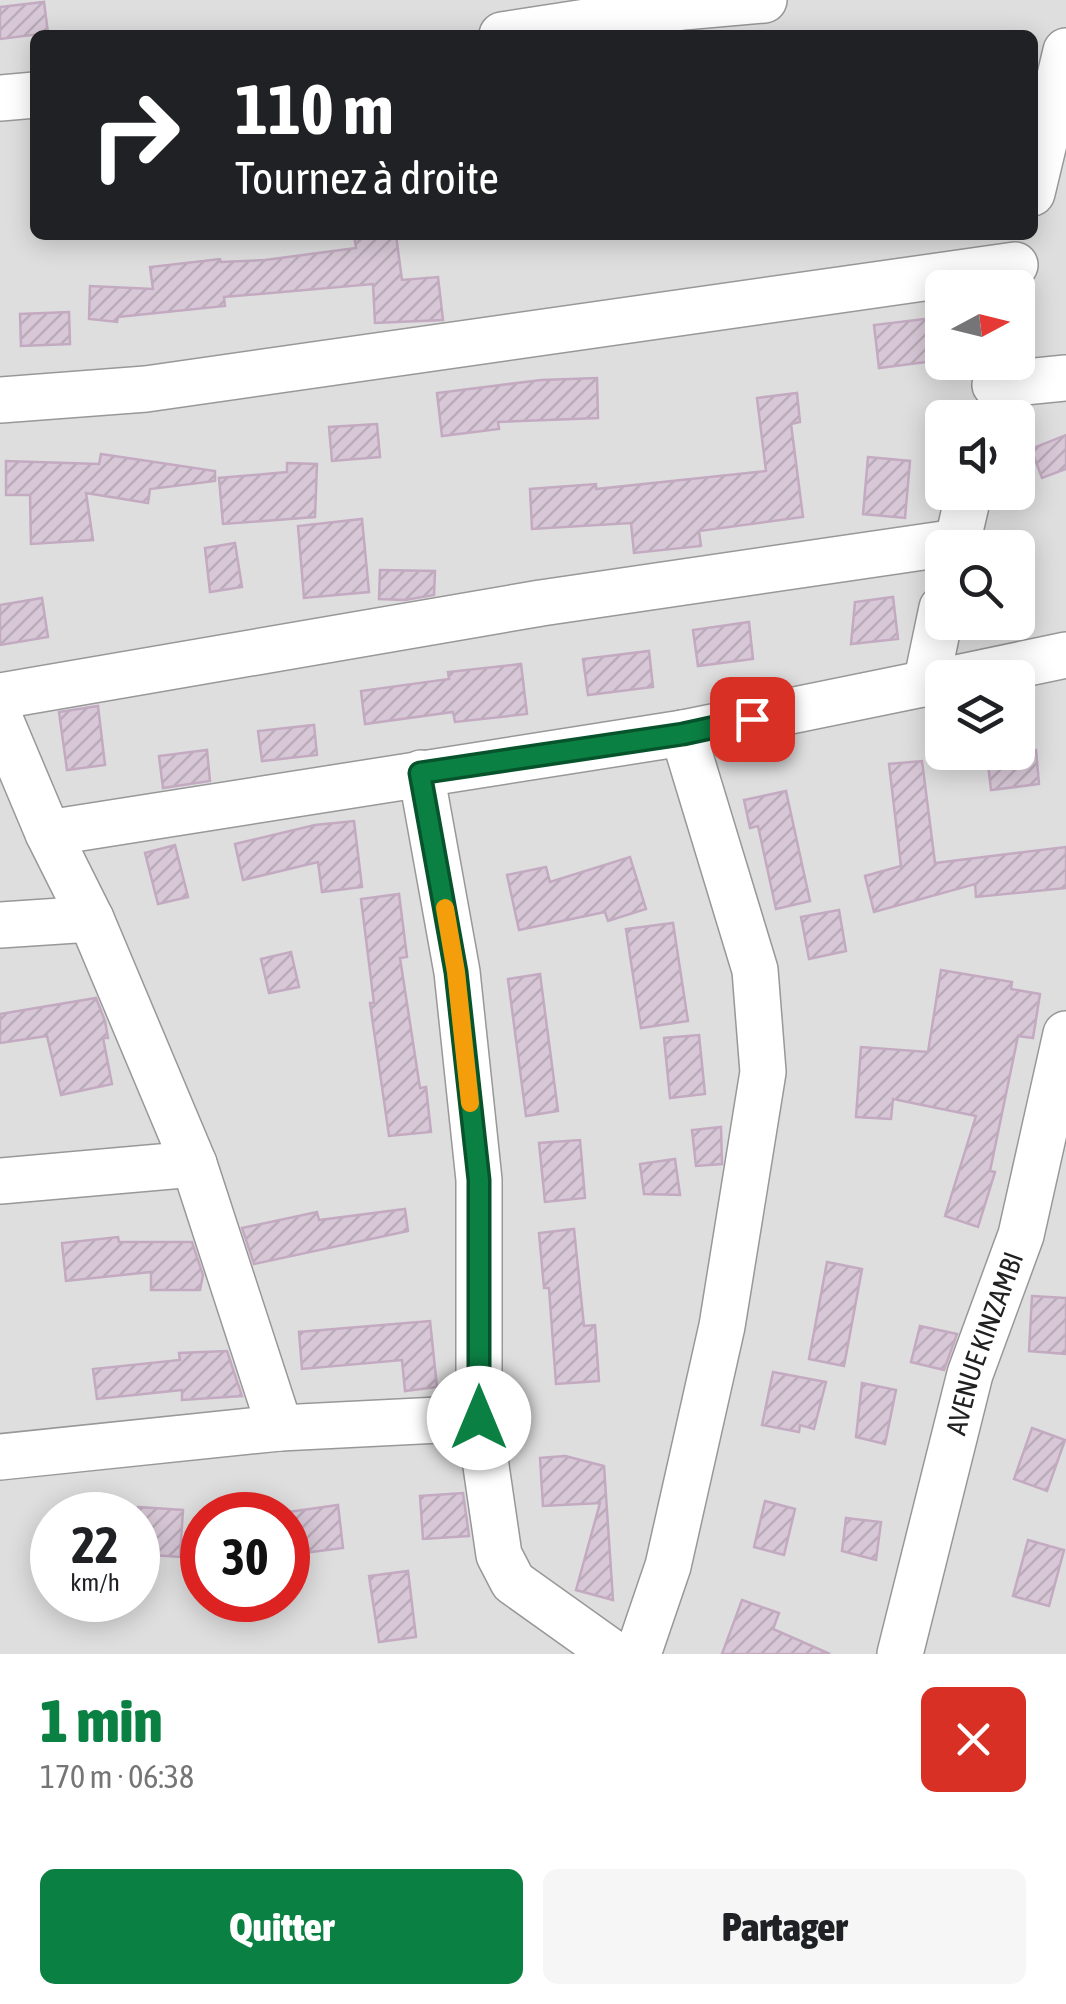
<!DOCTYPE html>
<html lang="fr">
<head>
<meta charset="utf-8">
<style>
	:root { --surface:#fff; --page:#f6f6f6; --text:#202124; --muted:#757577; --accent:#0b8043 }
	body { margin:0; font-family:"Asap Condensed",sans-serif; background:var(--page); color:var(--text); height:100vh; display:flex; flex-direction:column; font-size:38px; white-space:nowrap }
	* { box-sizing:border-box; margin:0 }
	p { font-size:32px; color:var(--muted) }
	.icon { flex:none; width:55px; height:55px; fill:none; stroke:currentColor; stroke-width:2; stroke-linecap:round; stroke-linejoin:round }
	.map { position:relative; height:1654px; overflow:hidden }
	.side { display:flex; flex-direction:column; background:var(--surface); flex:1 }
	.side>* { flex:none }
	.banner { position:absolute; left:30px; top:30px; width:1008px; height:210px; border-radius:15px; box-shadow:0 5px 25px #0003; background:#202124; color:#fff; overflow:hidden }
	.needle { width:65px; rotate:83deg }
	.tools { position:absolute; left:925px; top:270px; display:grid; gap:20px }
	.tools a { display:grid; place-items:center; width:110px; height:110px; border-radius:15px; background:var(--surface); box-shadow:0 5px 25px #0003; font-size:50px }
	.speed { position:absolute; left:30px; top:1492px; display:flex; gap:20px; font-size:50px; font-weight:700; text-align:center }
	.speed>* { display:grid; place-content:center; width:130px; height:130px; border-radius:50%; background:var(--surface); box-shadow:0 5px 25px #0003; line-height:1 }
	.speed small { font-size:25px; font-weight:400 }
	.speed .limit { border:15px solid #d22; background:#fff; color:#111 }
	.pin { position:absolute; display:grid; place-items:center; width:85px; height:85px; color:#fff; margin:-42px; border-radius:20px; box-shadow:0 5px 15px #0006 }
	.me { position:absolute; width:110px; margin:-55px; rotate:0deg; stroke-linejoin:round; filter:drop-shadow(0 0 8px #0008) }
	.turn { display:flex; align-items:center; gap:35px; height:210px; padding:0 40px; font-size:45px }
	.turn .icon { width:130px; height:130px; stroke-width:2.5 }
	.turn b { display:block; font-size:70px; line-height:85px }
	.round { display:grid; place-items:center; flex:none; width:105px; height:105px; border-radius:15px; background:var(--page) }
	.headline { display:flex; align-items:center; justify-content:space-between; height:170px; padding:0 40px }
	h1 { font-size:60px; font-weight:800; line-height:75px; color:var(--accent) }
	.primary-button { display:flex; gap:20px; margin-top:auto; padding:20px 40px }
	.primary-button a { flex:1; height:115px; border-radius:15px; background:var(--accent); color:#fff; font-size:40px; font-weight:800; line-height:115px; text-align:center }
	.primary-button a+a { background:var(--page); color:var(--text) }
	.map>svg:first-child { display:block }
	.residential { fill:#dededf; fill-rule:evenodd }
	.building { fill:url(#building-hatch); stroke:#c3aac1; stroke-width:2.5 }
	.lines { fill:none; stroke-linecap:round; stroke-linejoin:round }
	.minor-casing { stroke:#989898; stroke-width:48 }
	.minor { stroke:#fff; stroke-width:45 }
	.route-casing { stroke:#07532c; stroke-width:25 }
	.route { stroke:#0b8043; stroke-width:18 }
	.slow { stroke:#f59e0b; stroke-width:18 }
	.labels { text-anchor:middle; stroke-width:9; stroke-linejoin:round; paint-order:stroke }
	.street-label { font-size:28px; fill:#212121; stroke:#fff }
</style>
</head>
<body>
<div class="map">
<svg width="1066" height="1654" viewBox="0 0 1066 1654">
	<defs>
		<pattern id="building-hatch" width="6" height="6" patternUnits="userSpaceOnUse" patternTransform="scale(2.5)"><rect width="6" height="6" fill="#d8c8d7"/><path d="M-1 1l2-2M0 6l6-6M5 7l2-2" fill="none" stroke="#b9acb8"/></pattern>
	</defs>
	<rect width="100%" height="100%" fill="#f1e8ee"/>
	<path class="residential" d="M 0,0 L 1066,0 L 1066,1654 L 0,1654 ZM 35,35 L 1032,35 L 1032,235 L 35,235 ZM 942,288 L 1018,288 L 1018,362 L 942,362 ZM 942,418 L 1018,418 L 1018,492 L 942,492 ZM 942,548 L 1018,548 L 1018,622 L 942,622 ZM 942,678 L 1018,678 L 1018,752 L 942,752 ZM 52,1515 L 138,1515 L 138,1600 L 52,1600 ZM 202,1515 L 288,1515 L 288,1600 L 202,1600 Z"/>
	<g class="building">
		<path d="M 44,2 L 48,33 L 0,39 L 0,7 Z"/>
		<path d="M 354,235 L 396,235 L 402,280 L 438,277 L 443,320 L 375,323 L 373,284 L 224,297 L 225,306 L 118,317 L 117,322 L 89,319 L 90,286 L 153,289 L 150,267 L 220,259 L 221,262 L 265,260 L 356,248 Z"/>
		<path d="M 69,312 L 70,344 L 21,346 L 20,314 Z"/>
		<path d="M 942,317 L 942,360 L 879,368 L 874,325 Z"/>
		<path d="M 597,378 L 598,418 L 498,422 L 499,429 L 442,436 L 437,393 L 541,380 Z"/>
		<path d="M 797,393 L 800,422 L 791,424 L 803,517 L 699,531 L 701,546 L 634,553 L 631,523 L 532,529 L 530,489 L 596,484 L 596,489 L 766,471 L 757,398 Z"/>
		<path d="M 377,424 L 380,457 L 332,461 L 329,427 Z"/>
		<path d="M 1066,435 L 1066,469 L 1042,478 L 1031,449 Z"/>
		<path d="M 101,454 L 215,471 L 215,481 L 150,489 L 148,503 L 86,493 L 93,540 L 31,544 L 30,495 L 6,495 L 6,461 L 99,464 Z"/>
		<path d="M 868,457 L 910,461 L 905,518 L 863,514 Z"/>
		<path d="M 287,463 L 317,464 L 315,517 L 223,524 L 219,478 L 287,472 Z"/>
		<path d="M 362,519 L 369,592 L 304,598 L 298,526 Z"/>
		<path d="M 235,543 L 242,587 L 210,592 L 205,548 Z"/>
		<path d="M 380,570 L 435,571 L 434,595 L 405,600 L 379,599 Z"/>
		<path d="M 893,597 L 898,639 L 851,644 L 855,602 Z"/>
		<path d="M 42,598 L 48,637 L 0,645 L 0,605 Z"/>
		<path d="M 749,622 L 753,659 L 698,666 L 693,630 Z"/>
		<path d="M 649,651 L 653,687 L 588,695 L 583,659 Z"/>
		<path d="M 521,664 L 527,714 L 455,722 L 453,712 L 365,724 L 361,691 L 449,679 L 448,672 Z"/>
		<path d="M 98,706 L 105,765 L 67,770 L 59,712 Z"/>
		<path d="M 314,725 L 317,755 L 262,761 L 258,731 Z"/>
		<path d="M 207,750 L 210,781 L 163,788 L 159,756 Z"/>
		<path d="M 1036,750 L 1039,784 L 991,790 L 987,755 Z"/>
		<path d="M 922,761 L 935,863 L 1066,847 L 1066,888 L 976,897 L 975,884 L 874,912 L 865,876 L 901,866 L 889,764 Z"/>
		<path d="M 786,791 L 810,901 L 776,909 L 758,826 L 750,828 L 744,800 Z"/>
		<path d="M 354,821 L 362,887 L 322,892 L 318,862 L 243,880 L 235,844 L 315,825 Z"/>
		<path d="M 175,845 L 188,897 L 158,904 L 145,853 Z"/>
		<path d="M 630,857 L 646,909 L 608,921 L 605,912 L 519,930 L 507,875 L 546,867 L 550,882 Z"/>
		<path d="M 399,894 L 407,957 L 400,958 L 420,1088 L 426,1087 L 431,1132 L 389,1136 L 370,1003 L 374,1003 L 361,899 Z"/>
		<path d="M 839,910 L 846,951 L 809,959 L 801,917 Z"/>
		<path d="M 673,923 L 688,1021 L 641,1028 L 626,929 Z"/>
		<path d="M 291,952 L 299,987 L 269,993 L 261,959 Z"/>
		<path d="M 941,970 L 1012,982 L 1011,989 L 1040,994 L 1033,1038 L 1018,1036 L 990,1171 L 995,1172 L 978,1227 L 945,1216 L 976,1116 L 893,1099 L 891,1119 L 856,1117 L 861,1047 L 928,1052 Z"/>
		<path d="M 540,974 L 558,1111 L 526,1116 L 508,979 Z"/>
		<path d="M 96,998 L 105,1021 L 108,1038 L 103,1038 L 112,1084 L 61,1095 L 47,1036 L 0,1043 L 0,1014 Z"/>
		<path d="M 699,1035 L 705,1094 L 670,1098 L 664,1038 Z"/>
		<path d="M 721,1127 L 722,1164 L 696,1166 L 692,1130 Z"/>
		<path d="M 580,1140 L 585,1198 L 545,1202 L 539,1143 Z"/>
		<path d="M 675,1159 L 680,1195 L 644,1194 L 640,1164 Z"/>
		<path d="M 405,1209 L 408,1231 L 254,1264 L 242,1228 L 317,1212 L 319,1220 Z"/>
		<path d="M 574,1229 L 584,1326 L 595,1325 L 599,1381 L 556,1384 L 549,1288 L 544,1288 L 539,1233 Z"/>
		<path d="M 118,1237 L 119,1242 L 192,1242 L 203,1275 L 200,1290 L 151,1290 L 151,1272 L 66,1281 L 62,1243 Z"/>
		<path d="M 827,1262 L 862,1269 L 844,1366 L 809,1359 Z"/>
		<path d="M 1032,1296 L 1066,1298 L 1066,1354 L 1029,1351 Z"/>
		<path d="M 430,1321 L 437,1387 L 405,1391 L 402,1360 L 302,1369 L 299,1332 Z"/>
		<path d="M 920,1326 L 957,1334 L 944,1370 L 911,1362 Z"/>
		<path d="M 227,1351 L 242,1396 L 182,1400 L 182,1390 L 97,1399 L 93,1369 L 180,1360 L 179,1353 Z"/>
		<path d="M 773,1372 L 826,1382 L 814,1429 L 800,1425 L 799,1432 L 762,1425 Z"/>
		<path d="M 862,1383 L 896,1390 L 885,1444 L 856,1437 Z"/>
		<path d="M 1032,1428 L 1065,1440 L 1047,1491 L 1014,1479 Z"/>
		<path d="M 565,1456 L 604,1466 L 613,1600 L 576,1590 L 600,1503 L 543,1506 L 540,1458 Z"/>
		<path d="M 463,1493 L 469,1536 L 423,1539 L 420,1496 Z"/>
		<path d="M 765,1501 L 795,1509 L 784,1555 L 754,1547 Z"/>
		<path d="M 338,1505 L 343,1548 L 288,1555 L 288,1512 Z"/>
		<path d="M 138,1507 L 183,1510 L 180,1557 L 138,1554 Z"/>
		<path d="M 846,1518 L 881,1522 L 876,1560 L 842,1551 Z"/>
		<path d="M 1028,1540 L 1064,1550 L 1049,1606 L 1013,1596 Z"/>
		<path d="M 408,1571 L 416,1637 L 379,1642 L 369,1576 Z"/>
		<path d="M 742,1600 L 779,1613 L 773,1629 L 830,1654 L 722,1654 Z"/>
	</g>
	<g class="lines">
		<defs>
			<g id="minor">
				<path d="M 502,35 L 683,7 L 764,0"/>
				<path d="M 0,98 L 35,95"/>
				<path d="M 1032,193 L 1066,51"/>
				<path d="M 995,385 L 1066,378"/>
				<path d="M 0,400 L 146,389 L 1015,265"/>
				<path d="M 956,548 L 969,492"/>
				<path d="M 957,678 L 1066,655"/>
				<path d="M 926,684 L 942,608"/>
				<path d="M 0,696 L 541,603 L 957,542"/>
				<path d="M 0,719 L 48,833 L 91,919 L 194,1164 L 280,1428"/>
				<path d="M 421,773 L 457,972 L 479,1180 L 479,1418 L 499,1555 L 513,1582 L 614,1654"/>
				<path d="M 48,833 L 683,733 L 942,680"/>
				<path d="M 0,925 L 91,919"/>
				<path d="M 0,1181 L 194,1164"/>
				<path d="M 0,1457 L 280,1428 L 479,1418"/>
				<path d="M 638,1654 L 668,1566 L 722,1326 L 763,1072 L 755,970 L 683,733"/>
				<path id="s1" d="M 900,1654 L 970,1374 L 1021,1235 L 1066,1034"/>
			</g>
		</defs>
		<use href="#minor" class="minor-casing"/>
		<use href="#minor" class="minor"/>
	</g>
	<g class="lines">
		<defs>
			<path id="route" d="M 479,1418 L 479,1180 L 456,972 L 420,773 L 683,734 L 752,719"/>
		</defs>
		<use href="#route" class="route-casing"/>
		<use href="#route" class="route"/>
		<path class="slow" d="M 445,908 L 456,972 L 470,1103"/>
	</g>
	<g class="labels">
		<g class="street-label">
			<text dy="10" stroke="none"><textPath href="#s1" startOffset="322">AVENUE KINZAMBI</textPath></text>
		</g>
	</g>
</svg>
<div class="tools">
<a><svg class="needle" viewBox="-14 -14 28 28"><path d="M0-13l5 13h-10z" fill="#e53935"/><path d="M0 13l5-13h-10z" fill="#757577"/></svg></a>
<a><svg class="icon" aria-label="sound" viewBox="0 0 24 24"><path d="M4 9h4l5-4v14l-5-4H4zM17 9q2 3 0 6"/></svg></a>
<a><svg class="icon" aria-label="search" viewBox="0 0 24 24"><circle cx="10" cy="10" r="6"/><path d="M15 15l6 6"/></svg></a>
<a><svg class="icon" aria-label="layers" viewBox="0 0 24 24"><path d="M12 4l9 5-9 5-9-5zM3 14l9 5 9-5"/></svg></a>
</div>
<div class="speed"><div>22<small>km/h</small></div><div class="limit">30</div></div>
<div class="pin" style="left:752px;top:719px;background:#d93025"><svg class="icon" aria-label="arrive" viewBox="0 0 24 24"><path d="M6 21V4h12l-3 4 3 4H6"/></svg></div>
<svg class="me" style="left:479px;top:1418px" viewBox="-20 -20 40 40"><circle r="19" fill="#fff"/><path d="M0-13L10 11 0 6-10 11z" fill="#0b8043"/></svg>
<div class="banner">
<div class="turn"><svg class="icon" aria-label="right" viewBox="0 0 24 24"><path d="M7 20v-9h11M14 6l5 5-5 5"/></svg><div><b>110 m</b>Tournez à droite</div></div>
</div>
</div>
<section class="side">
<div class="headline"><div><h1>1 min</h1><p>170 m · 06:38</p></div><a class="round" style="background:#d93025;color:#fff"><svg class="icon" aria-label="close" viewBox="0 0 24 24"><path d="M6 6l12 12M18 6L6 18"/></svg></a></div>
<div class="primary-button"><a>Quitter</a><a>Partager</a></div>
</section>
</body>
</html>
